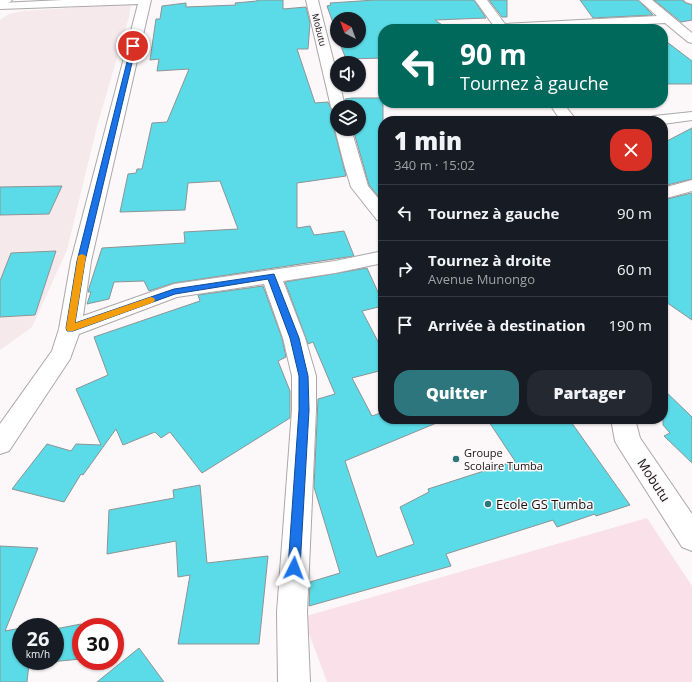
<!DOCTYPE html>
<html lang="fr">
<head>
<meta charset="utf-8">
<style>
	:root { --surface:#171b24; --page:#242831; --text:#f1f3f6; --muted:#9ea1a6; --line:#363941; --accent:#2d767d }
	body { margin:0; font-family:"Open Sans",sans-serif; background:var(--page); color:var(--text); height:100vh; display:flex; flex-direction:column; font-size:15px; white-space:nowrap }
	* { box-sizing:border-box; margin:0 }
	p { font-size:13px; color:var(--muted) }
	.icon { flex:none; width:22px; height:22px; fill:none; stroke:currentColor; stroke-width:2; stroke-linecap:round; stroke-linejoin:round }
	.map { position:relative; flex:1; overflow:hidden }
	.drawer { position:absolute; left:378px; top:116px; width:290px; height:308px; display:flex; flex-direction:column; background:var(--surface); border-radius:16px; box-shadow:0 1px 3px #0004 }
	.drawer>* { flex:none }
	.guide { position:absolute; left:378px; top:24px; width:290px; height:84px; border-radius:16px; box-shadow:0 1px 3px #0004; background:#00695c; color:#fff; overflow:hidden }
	.needle { width:26px; rotate:319deg }
	.tools { position:absolute; left:330px; top:12px; display:grid; gap:8px }
	.tools a { display:grid; place-items:center; width:36px; height:36px; border-radius:50%; background:var(--surface); box-shadow:0 1px 3px #0004; font-size:20px }
	.speed { position:absolute; left:12px; top:618px; display:flex; gap:8px; font-size:20px; font-weight:700; text-align:center }
	.speed>* { display:grid; place-content:center; width:52px; height:52px; border-radius:50%; background:var(--surface); box-shadow:0 1px 3px #0004; line-height:1 }
	.speed small { font-size:10px; font-weight:400 }
	.speed .limit { border:6px solid #d22; background:#fff; color:#111 }
	.pin { position:absolute; display:grid; place-items:center; width:34px; height:34px; color:#fff; margin:-17px; border:2px solid #fff; border-radius:50%; box-shadow:0 1px 4px #0007 }
	.me { position:absolute; width:44px; margin:-22px; rotate:3deg; stroke-linejoin:round; filter:drop-shadow(0 0 3px #0008) }
	.turn { display:flex; align-items:center; gap:14px; height:84px; padding:0 16px; font-size:18px }
	.turn .icon { width:52px; height:52px; stroke-width:2.5 }
	.turn b { display:block; font-size:28px; line-height:34px }
	.round { display:grid; place-items:center; flex:none; width:42px; height:42px; border-radius:16px; background:var(--page) }
	.head { display:flex; align-items:center; justify-content:space-between; height:68px; padding:0 16px }
	h1 { font-size:24px; font-weight:800; line-height:30px }
	.primary-button { display:flex; gap:8px; margin-top:auto; padding:8px 16px }
	.primary-button a { flex:1; height:46px; border-radius:16px; background:var(--accent); color:#fff; font-size:16px; font-weight:800; line-height:46px; text-align:center }
	.primary-button a+a { background:var(--page); color:var(--text) }
	ul { padding:0; list-style:none }
	li { display:flex; align-items:center; gap:12px; height:56px; padding:0 16px; border-top:1px solid var(--line) }
	li div { flex:1 }
	li b { display:block; font-size:15px }
	li em { font-style:normal }
	.map>svg:first-child { display:block }
	.built { fill:#f5e9ec }
	.green { fill:#fae0e8 }
	.building { fill:#5bdbe7; stroke:#8e9393 }
	.lines { fill:none; stroke-linecap:round; stroke-linejoin:round }
	.minor-casing { stroke:#aca8a9; stroke-width:2 }
	.trunk-casing { stroke:#aca8a9; stroke-width:2 }
	.minor { fill:#fff; fill-rule:evenodd }
	.trunk { fill:#fff; fill-rule:evenodd }
	.route { fill:#1a73e8; stroke:#114b97 }
	.slow { fill:#f59e0b }
	.poi-dot { fill:#2d767d; stroke:#fcf7f8; stroke-width:1.5 }
	.labels { text-anchor:middle; stroke-width:3; stroke-linejoin:round; paint-order:stroke }
	.far-street-label { font-size:9px; fill:#151414; stroke:#fcf7f8 }
	.poi-label { font-size:11px; fill:#151414; stroke:#fcf7f8; text-anchor:start }
	.near-street-label { font-size:13px; fill:#151414; stroke:#fcf7f8 }
	.near-poi-label { font-size:13px; fill:#151414; stroke:#fcf7f8; text-anchor:start }
</style>
</head>
<body>
<div class="map">
<svg width="692" height="682" viewBox="0 0 692 682">
	<rect width="100%" height="100%" fill="#fcf7f8"/>
	<path class="built" d="M 131,4 L 129,17 L 97,126 L 67,250 L 32,327 L 0,350 L 0,20 L 9,14 L 23,11 Z"/>
	<path class="green" d="M 647,518 L 692,586 L 692,682 L 327,682 L 303,617 Z"/>
	<g class="building">
		<path d="M 257,0 L 283,0 L 283,9 L 306,7 L 310,23 L 308,49 L 297,49 L 315,103 L 328,102 L 332,111 L 337,112 L 337,126 L 334,129 L 346,176 L 297,183 L 297,228 L 310,226 L 314,235 L 344,231 L 354,256 L 174,283 L 149,291 L 144,281 L 114,282 L 109,299 L 87,304 L 91,292 L 88,292 L 89,288 L 102,248 L 185,243 L 184,232 L 238,229 L 220,181 L 188,183 L 185,210 L 120,212 L 128,174 L 136,173 L 137,169 L 142,169 L 152,123 L 167,122 L 189,69 L 157,71 L 159,59 L 150,60 L 156,19 L 160,19 L 162,6 L 186,3 L 186,7 L 236,5 L 235,3 L 257,1 Z"/>
		<path d="M 375,0 L 474,0 L 486,18 L 435,20 L 448,29 L 383,29 L 383,58 L 346,59 L 339,41 L 359,41 L 359,19 L 337,19 L 337,34 L 327,6 L 331,5 L 330,3 Z"/>
		<path d="M 489,0 L 507,0 L 507,17 L 502,17 Z"/>
		<path d="M 580,0 L 638,0 L 653,15 L 593,18 Z"/>
		<path d="M 654,0 L 682,0 L 686,3 L 692,5 L 692,20 L 681,22 Z"/>
		<path d="M 663,39 L 692,61 L 692,84 L 663,84 Z"/>
		<path d="M 352,98 L 383,98 L 383,202 L 369,185 L 353,129 L 359,129 L 359,107 L 346,107 L 345,99 Z"/>
		<path d="M 692,128 L 692,179 L 663,186 L 663,143 Z"/>
		<path d="M 62,186 L 49,214 L 0,215 L 0,187 Z"/>
		<path d="M 692,193 L 692,320 L 663,300 L 663,200 Z"/>
		<path d="M 56,251 L 35,315 L 0,317 L 0,281 L 11,253 Z"/>
		<path d="M 367,268 L 383,303 L 383,306 L 362,311 L 383,351 L 383,370 L 352,378 L 372,416 L 383,412 L 383,419 L 446,419 L 345,461 L 377,557 L 414,544 L 400,507 L 429,492 L 428,489 L 515,461 L 487,419 L 569,419 L 630,505 L 596,516 L 595,514 L 557,527 L 553,520 L 446,554 L 451,566 L 309,606 L 310,582 L 340,573 L 314,487 L 318,399 L 335,394 L 313,342 L 308,344 L 285,282 Z"/>
		<path d="M 263,286 L 282,338 L 286,357 L 278,361 L 290,391 L 290,418 L 202,473 L 170,432 L 161,438 L 155,432 L 123,445 L 116,429 L 83,475 L 81,474 L 64,502 L 12,489 L 47,444 L 71,451 L 76,444 L 101,445 L 76,389 L 108,375 L 94,337 L 200,301 L 198,295 Z"/>
		<path d="M 663,389 L 692,417 L 692,463 L 664,436 L 670,433 L 663,425 Z"/>
		<path d="M 200,485 L 207,563 L 268,556 L 259,644 L 178,644 L 190,575 L 178,577 L 176,541 L 107,554 L 109,510 L 174,498 L 173,490 Z"/>
		<path d="M 0,546 L 38,548 L 5,631 L 21,628 L 21,661 L 55,661 L 55,629 L 81,624 L 81,659 L 29,664 L 27,682 L 0,682 Z"/>
		<path d="M 139,648 L 164,682 L 97,682 Z"/>
	</g>
	<g class="lines">
		<defs>
			<g id="minor">
				<path d="M 63,0 L 151,0 L 91,261 L 83,316 L 174,284 L 335,261 L 383,251 L 383,263 L 335,273 L 283,281 L 305,338 L 316,376 L 316,410 L 307,612 L 310,682 L 278,682 L 277,612 L 292,410 L 292,376 L 283,338 L 264,284 L 177,297 L 79,334 L 70,359 L 9,451 L 0,454 L 0,424 L 52,351 L 59,329 L 71,261 L 138,4 L 0,9 L 0,3 Z"/>
				<path d="M 306,0 L 318,0 L 337,75 L 337,85 L 340,85 L 345,107 L 337,107 L 337,111 L 333,110 L 331,107 Z"/>
				<path d="M 475,0 L 487,0 L 505,24 L 657,16 L 639,0 L 652,0 L 692,33 L 692,43 L 688,42 L 665,23 L 550,29 L 496,29 Z"/>
				<path d="M 684,0 L 692,0 L 692,4 L 686,2 Z"/>
				<path d="M 549,103 L 563,103 L 577,121 L 561,121 Z"/>
				<path d="M 692,112 L 692,120 L 663,124 L 663,121 L 646,121 L 649,118 L 654,116 Z"/>
				<path d="M 337,127 L 337,129 L 351,129 L 368,186 L 383,204 L 383,221 L 377,220 L 351,187 L 344,164 L 335,129 Z"/>
				<path d="M 692,180 L 692,191 L 663,199 L 663,188 Z"/>
				<path d="M 611,419 L 635,419 L 640,438 L 692,514 L 692,551 L 682,547 L 619,448 L 615,441 Z"/>
			</g>
			<path id="trunk" d="M 0,0 L 12,0 L 10,2 L 0,6 Z"/>
		</defs>
		<use href="#minor" class="minor-casing"/>
		<use href="#trunk" class="trunk-casing"/>
		<use href="#minor" class="minor"/>
		<use href="#trunk" class="trunk"/>
	</g>
	<path class="route" d="M 133,45 L 136,46 L 85,261 L 75,323 L 174,289 L 274,274 L 299,338 L 308,376 L 309,410 L 300,568 L 299,572 L 294,574 L 290,572 L 288,568 L 299,410 L 299,376 L 290,338 L 268,279 L 175,294 L 73,331 L 67,331 L 66,328 L 77,261 L 131,46 Z"/>
	<path class="slow" d="M 82,254 L 86,256 L 75,323 L 151,297 L 154,298 L 155,300 L 154,302 L 73,331 L 67,331 L 66,328 L 78,256 Z"/>
	<g class="poi-dot">
		<circle cx="456" cy="459" r="4"/>
		<circle cx="488" cy="504" r="4"/>
	</g>
	<g class="labels">
		<g class="far-street-label">
			<text transform="translate(319 30) rotate(76)" y="3">Mobutu</text>
		</g>
		<g class="poi-label">
			<text x="464" y="457">Groupe<tspan x="464" dy="13">Scolaire Tumba</tspan></text>
		</g>
		<g class="near-street-label">
			<text transform="translate(654 480) rotate(57)" y="5">Mobutu</text>
		</g>
		<g class="near-poi-label">
			<text x="496" y="509">Ecole GS Tumba</text>
		</g>
	</g>
</svg>
<div class="tools">
<a><svg class="needle" viewBox="-14 -14 28 28"><path d="M0-13l5 13h-10z" fill="#e53935"/><path d="M0 13l5-13h-10z" fill="#9ea1a6"/></svg></a>
<a><svg class="icon" aria-label="sound" viewBox="0 0 24 24"><path d="M4 9h4l5-4v14l-5-4H4zM17 9q2 3 0 6"/></svg></a>
<a><svg class="icon" aria-label="layers" viewBox="0 0 24 24"><path d="M12 4l9 5-9 5-9-5zM3 14l9 5 9-5"/></svg></a>
</div>
<div class="speed"><div>26<small>km/h</small></div><div class="limit">30</div></div>
<div class="pin" style="left:133px;top:46px;background:#d93025"><svg class="icon" aria-label="arrive" viewBox="0 0 24 24"><path d="M6 21V4h12l-3 4 3 4H6"/></svg></div>
<svg class="me" style="left:294px;top:568px" viewBox="-20 -20 40 40"><path d="M0-17L14 15 0 8-14 15z" fill="#1a73e8" stroke="#fff" stroke-width="4"/></svg>
<div class="guide">
<div class="turn"><svg class="icon" aria-label="left" viewBox="0 0 24 24"><path d="M17 20v-9H6M10 6l-5 5 5 5"/></svg><div><b>90 m</b>Tournez à gauche</div></div>
</div>
<section class="drawer">
<div class="head"><div><h1>1 min</h1><p>340 m · 15:02</p></div><a class="round" style="background:#d93025;color:#fff"><svg class="icon" aria-label="close" viewBox="0 0 24 24"><path d="M6 6l12 12M18 6L6 18"/></svg></a></div>
<ul>
<li><svg class="icon" aria-label="left" viewBox="0 0 24 24"><path d="M17 20v-9H6M10 6l-5 5 5 5"/></svg><div><b>Tournez à gauche</b></div><em>90 m</em></li>
<li><svg class="icon" aria-label="right" viewBox="0 0 24 24"><path d="M7 20v-9h11M14 6l5 5-5 5"/></svg><div><b>Tournez à droite</b><p>Avenue Munongo</p></div><em>60 m</em></li>
<li><svg class="icon" aria-label="arrive" viewBox="0 0 24 24"><path d="M6 21V4h12l-3 4 3 4H6"/></svg><div><b>Arrivée à destination</b></div><em>190 m</em></li>
</ul>
<div class="primary-button"><a>Quitter</a><a>Partager</a></div>
</section>
</div>
</body>
</html>
